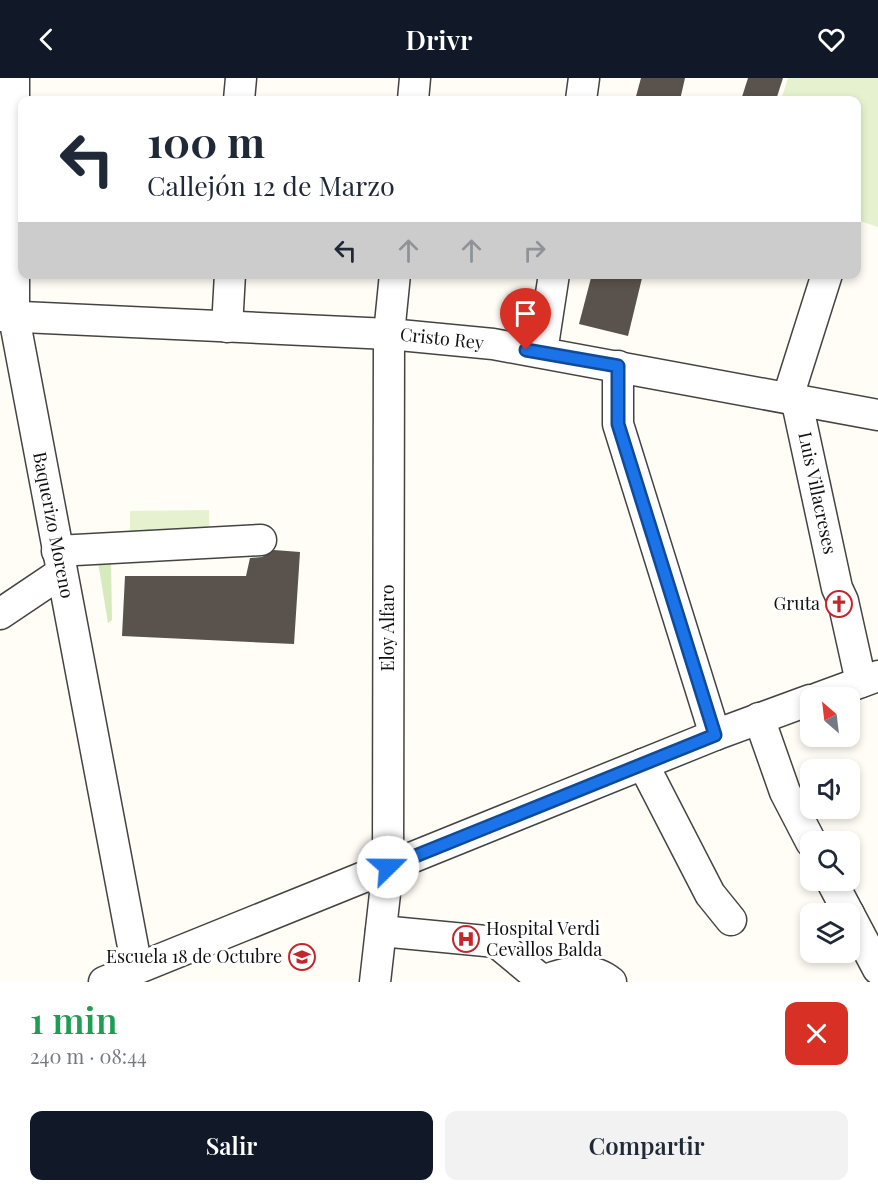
<!DOCTYPE html>
<html lang="es">
<head>
<meta charset="utf-8">
<style>
	:root { --surface:#fff; --page:#f2f2f3; --text:#1f2937; --muted:#747a83; --accent:#111827 }
	body { margin:0; font-family:"Playfair Display",serif; background:var(--page); color:var(--text); height:100vh; display:flex; flex-direction:column; font-size:22px; white-space:nowrap }
	* { box-sizing:border-box; margin:0 }
	p { font-size:20px; color:var(--muted) }
	.icon { flex:none; width:33px; height:33px; fill:none; stroke:currentColor; stroke-width:2; stroke-linecap:round; stroke-linejoin:round }
	.map { position:relative; height:904px; overflow:hidden }
	.drawer { display:flex; flex-direction:column; background:var(--surface); flex:1 }
	.drawer>* { flex:none }
	.guide { position:absolute; left:18px; top:18px; width:843px; height:183px; border-radius:12px; box-shadow:0 3px 9px #0003; background:#fff; color:var(--text); overflow:hidden }
	.needle { width:39px; rotate:332deg }
	.tools { position:absolute; left:800px; top:609px; display:grid; gap:12px }
	.tools a { display:grid; place-items:center; width:60px; height:60px; border-radius:12px; background:var(--surface); box-shadow:0 3px 9px #0003; font-size:30px }
	.pin { position:absolute; display:grid; place-items:center; width:51px; height:51px; color:#fff; margin:-62px -26px; border-radius:50% 50% 50% 0; rotate:-45deg; box-shadow:0 0 6px #0007 }
	.pin .icon { rotate:45deg }
	.me { position:absolute; width:66px; margin:-33px; rotate:68deg; stroke-linejoin:round; filter:drop-shadow(0 0 4px #0008) }
	.turn { display:flex; align-items:center; gap:21px; height:126px; padding:0 30px; font-size:27px }
	.turn .icon { width:78px; height:78px; stroke-width:2.5 }
	.turn b { display:block; font-size:42px; line-height:51px }
	.lanes { display:flex; align-items:center; height:57px; padding:0 30px; background:#0003; justify-content:center; gap:30px; direction:ltr }
	.lanes .off { opacity:.35 }
	.round { display:grid; place-items:center; flex:none; width:63px; height:63px; border-radius:12px; background:var(--page) }
	.summary { display:flex; align-items:center; justify-content:space-between; height:102px; padding:0 30px }
	h1 { font-size:36px; font-weight:600; line-height:45px; color:#1e9e55 }
	.cta { display:flex; gap:12px; margin-top:auto; padding:12px 30px }
	.cta a { flex:1; height:69px; border-radius:12px; background:var(--accent); color:#fff; font-size:24px; font-weight:600; line-height:69px; text-align:center }
	.cta a+a { background:var(--page); color:var(--text) }
	header { display:flex; justify-content:space-between; align-items:center; height:78px; padding:0 30px; background:var(--accent); color:#fff; font-size:27px; font-weight:600 }
	.map>svg:first-child { display:block }
	.grass { fill:#d5ebbd }
	.pitch { fill:#e6f2cf }
	.building { fill:#5a524d }
	.lines { fill:none; stroke-linecap:round; stroke-linejoin:round }
	.minor-casing { stroke:#444; stroke-width:33 }
	.minor { stroke:#fff; stroke-width:30 }
	.route-casing { stroke:#114b97; stroke-width:15 }
	.route { stroke:#1a73e8; stroke-width:10 }
	.labels { text-anchor:middle; stroke-width:6; stroke-linejoin:round; paint-order:stroke }
	.street-label { font-size:18px; fill:#111; stroke:#fff }
	.poi-label { font-size:18px; fill:#111; stroke:#fff; text-anchor:end }
</style>
</head>
<body>
<header><svg class="icon" aria-label="back" viewBox="0 0 24 24"><path d="M15 5l-7 7 7 7"/></svg>Drivr<svg class="icon" aria-label="heart" viewBox="0 0 24 24"><path d="M12 20l-8-8c-3-5 5-10 8-4 3-6 11-1 8 4z"/></svg></header>
<div class="map">
<svg width="878" height="904" viewBox="0 0 878 904">
	<rect width="100%" height="100%" fill="#fffdf5"/>
	<path class="grass" d="M 96,472 L 111,482 L 112,542 L 108,545 Z"/>
	<g class="pitch">
		<path d="M 788,0 L 878,0 L 878,149 L 857,142 L 856,22 L 781,22 Z"/>
		<path d="M 209,432 L 210,472 L 130,473 L 130,433 Z"/>
	</g>
	<g class="building">
		<path d="M 641,0 L 685,0 L 680,22 L 635,22 Z"/>
		<path d="M 748,0 L 783,0 L 776,22 L 741,22 Z"/>
		<path d="M 592,196 L 643,196 L 628,258 L 579,246 Z"/>
		<path d="M 274,472 L 300,474 L 294,566 L 122,558 L 125,498 L 246,498 L 250,480 L 262,479 Z"/>
	</g>
	<g class="lines">
		<defs>
			<g id="minor">
				<path d="M 14,0 L 14,239 L 137,890"/>
				<path d="M 239,22 L 241,0"/>
				<path d="M 413,22 L 415,0"/>
				<path d="M 581,22 L 584,0"/>
				<path d="M 0,238 L 389,256 L 493,266 L 878,337"/>
				<path d="M 227,249 L 230,196"/>
				<path d="M 542,274 L 554,196"/>
				<path d="M 618,288 L 618,346 L 715,657"/>
				<path d="M 788,319 L 827,196"/>
				<path d="M 796,320 L 837,510 L 843,523 L 861,604"/>
				<path d="M 57,473 L 261,462"/>
				<path d="M 0,536 L 61,495"/>
				<path d="M 818,620 L 878,598"/>
				<path d="M 759,640 L 785,714 L 811,764"/>
				<path d="M 643,686 L 710,816 L 731,842"/>
				<path d="M 831,802 L 849,836"/>
				<path d="M 849,836 L 878,891"/>
				<path d="M 381,853 L 496,864 L 543,903 C 564,894 591,887 611,904"/>
				<path d="M 104,904 L 715,657 L 810,622"/>
				<path d="M 375,904 L 388,789 L 389,256 L 395,196"/>
			</g>
		</defs>
		<use href="#minor" class="minor-casing"/>
		<use href="#minor" class="minor"/>
	</g>
	<g class="lines">
		<defs>
			<path id="route" d="M 388,789 L 715,657 L 618,346 L 618,288 L 526,272"/>
		</defs>
		<use href="#route" class="route-casing"/>
		<use href="#route" class="route"/>
	</g>
	<defs>
		<symbol id="church-ring" viewBox="-11 -11 22 22"><circle r="9.5" fill="#fff" stroke="#c4262e" stroke-width="1.5"/><path d="M-1.2-6h2.4v3.5h3.3v2.4h-3.3V6h-2.4V-.1h-3.3v-2.4h3.3Z" fill="#c4262e"/></symbol>
		<symbol id="hospital-ring" viewBox="-11 -11 22 22"><circle r="9.5" fill="#fff" stroke="#c4262e" stroke-width="1.5"/><path d="M-5-5h3v3.5h4V-5h3V5h-3V1.5h-4V5h-3Z" fill="#c4262e"/></symbol>
		<symbol id="school-ring" viewBox="-11 -11 22 22"><circle r="9.5" fill="#fff" stroke="#c4262e" stroke-width="1.5"/><path d="M0-5L7-2L0 1L-7-2ZM-4 1L0 2.5L4 1V4Q0 6-4 4Z" fill="#c4262e"/></symbol>
	</defs>
	<g fill-rule="evenodd">
		<use href="#church-ring" x="824" y="511" width="30" height="30"/>
		<use href="#hospital-ring" x="451" y="846" width="30" height="30"/>
		<use href="#school-ring" x="287" y="864" width="30" height="30"/>
	</g>
	<g class="labels">
		<g class="street-label">
			<text transform="translate(442 261) rotate(6)" y="6">Cristo Rey</text>
			<text transform="translate(817 415) rotate(78)" y="6">Luis Villacreses</text>
			<text transform="translate(53 447) rotate(79)" y="6">Baquerizo Moreno</text>
			<text transform="translate(388 550) rotate(-90)" y="6">Eloy Alfaro</text>
		</g>
		<g class="poi-label">
			<text x="820" y="532">Gruta</text>
			<text x="486" y="857" text-anchor="start">Hospital Verdi<tspan x="486" dy="21">Cevallos Balda</tspan></text>
			<text x="282" y="885">Escuela 18 de Octubre</text>
		</g>
	</g>
</svg>
<div class="tools">
<a><svg class="needle" viewBox="-14 -14 28 28"><path d="M0-13l5 13h-10z" fill="#e53935"/><path d="M0 13l5-13h-10z" fill="#747a83"/></svg></a>
<a><svg class="icon" aria-label="sound" viewBox="0 0 24 24"><path d="M4 9h4l5-4v14l-5-4H4zM17 9q2 3 0 6"/></svg></a>
<a><svg class="icon" aria-label="search" viewBox="0 0 24 24"><circle cx="10" cy="10" r="6"/><path d="M15 15l6 6"/></svg></a>
<a><svg class="icon" aria-label="layers" viewBox="0 0 24 24"><path d="M12 4l9 5-9 5-9-5zM3 14l9 5 9-5"/></svg></a>
</div>
<div class="pin" style="left:526px;top:272px;background:#d93025"><svg class="icon" aria-label="arrive" viewBox="0 0 24 24"><path d="M6 21V4h12l-3 4 3 4H6"/></svg></div>
<svg class="me" style="left:388px;top:789px" viewBox="-20 -20 40 40"><circle r="19" fill="#fff"/><path d="M0-13L10 11 0 6-10 11z" fill="#1a73e8"/></svg>
<div class="guide">
<div class="turn"><svg class="icon" aria-label="left" viewBox="0 0 24 24"><path d="M17 20v-9H6M10 6l-5 5 5 5"/></svg><div><b>100 m</b>Callejón 12 de Marzo</div></div>
<div class="lanes"><svg class="icon" aria-label="left" viewBox="0 0 24 24"><path d="M17 20v-9H6M10 6l-5 5 5 5"/></svg><svg class="icon off" aria-label="ahead" viewBox="0 0 24 24"><path d="M12 20V5M6 11l6-6 6 6"/></svg><svg class="icon off" aria-label="ahead" viewBox="0 0 24 24"><path d="M12 20V5M6 11l6-6 6 6"/></svg><svg class="icon off" aria-label="right" viewBox="0 0 24 24"><path d="M7 20v-9h11M14 6l5 5-5 5"/></svg></div>
</div>
</div>
<section class="drawer">
<div class="summary"><div><h1>1 min</h1><p>240 m · 08:44</p></div><a class="round" style="background:#d93025;color:#fff"><svg class="icon" aria-label="close" viewBox="0 0 24 24"><path d="M6 6l12 12M18 6L6 18"/></svg></a></div>
<div class="cta"><a>Salir</a><a>Compartir</a></div>
</section>
</body>
</html>
